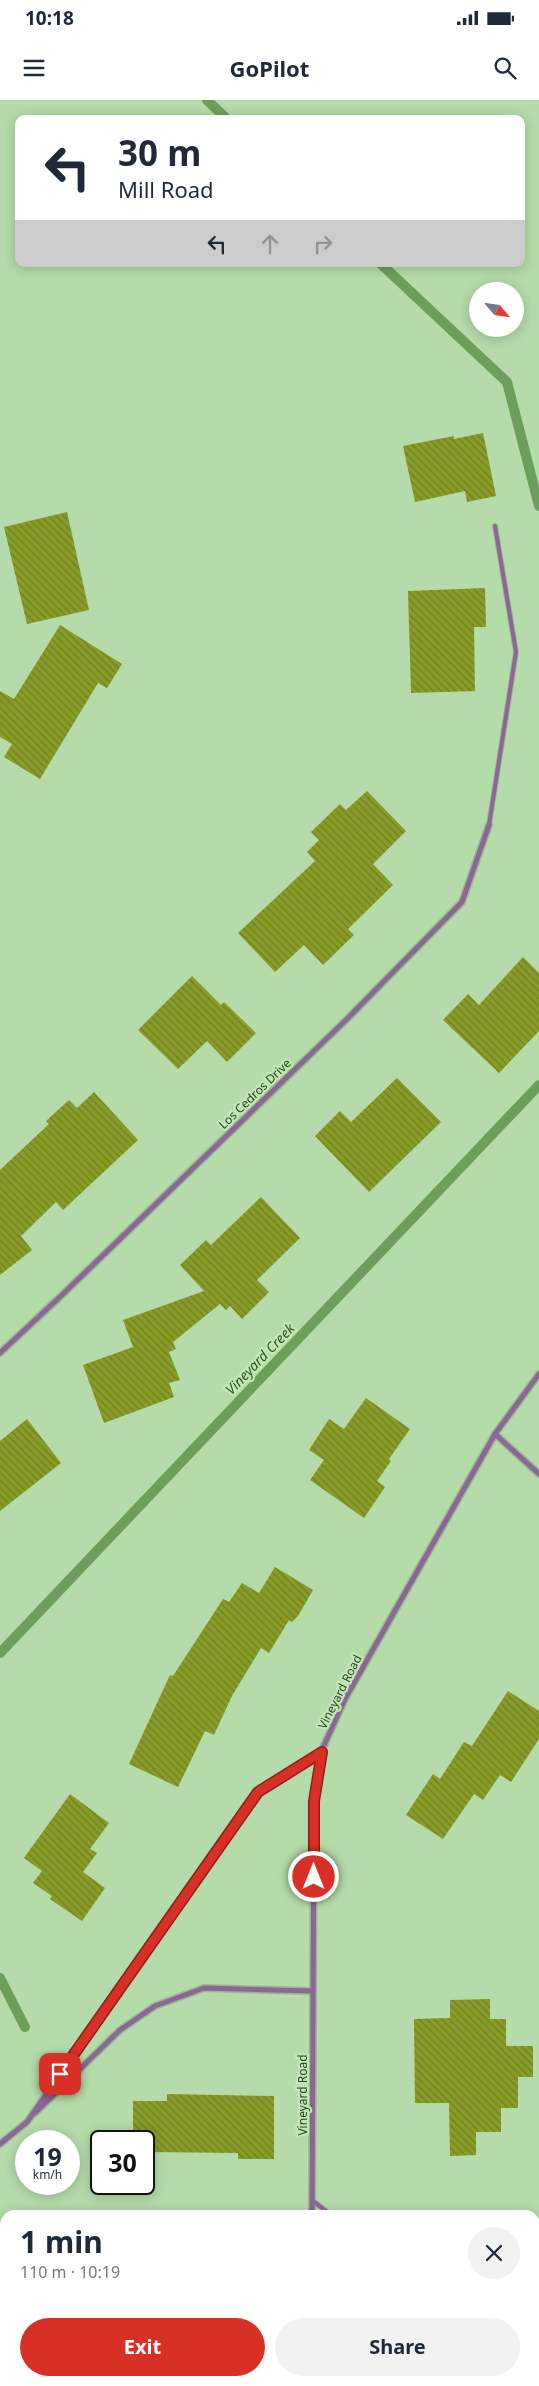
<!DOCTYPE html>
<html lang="en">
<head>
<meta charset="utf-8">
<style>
	:root { --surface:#fff; --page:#f2f2f3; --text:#1f2937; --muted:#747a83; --accent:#d93025 }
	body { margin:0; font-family:"Noto Sans",sans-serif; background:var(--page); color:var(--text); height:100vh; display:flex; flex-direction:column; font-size:19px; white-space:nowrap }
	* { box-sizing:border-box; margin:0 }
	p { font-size:16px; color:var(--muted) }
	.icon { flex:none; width:28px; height:28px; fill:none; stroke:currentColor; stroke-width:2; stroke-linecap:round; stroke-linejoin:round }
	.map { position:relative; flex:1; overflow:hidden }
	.drawer { position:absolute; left:0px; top:2110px; width:540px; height:176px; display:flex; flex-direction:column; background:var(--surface); border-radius:15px 15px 0 0; box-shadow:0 2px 12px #0003 }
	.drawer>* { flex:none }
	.banner { position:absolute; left:15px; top:15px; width:510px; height:152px; border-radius:10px; box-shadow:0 2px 12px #0003; background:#fff; color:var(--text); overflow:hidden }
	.needle { width:32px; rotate:119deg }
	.controls { position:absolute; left:469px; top:182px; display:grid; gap:10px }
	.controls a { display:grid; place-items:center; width:55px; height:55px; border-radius:50%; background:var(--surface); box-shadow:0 2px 12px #0003; font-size:25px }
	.speed { position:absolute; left:15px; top:2030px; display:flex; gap:10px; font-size:25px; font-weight:700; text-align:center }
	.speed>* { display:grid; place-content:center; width:65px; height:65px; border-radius:50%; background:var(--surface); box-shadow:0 2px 12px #0003; line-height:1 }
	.speed small { font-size:12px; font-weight:400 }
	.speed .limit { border:2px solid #111; border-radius:8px; background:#fff; color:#111 }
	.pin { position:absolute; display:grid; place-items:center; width:42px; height:42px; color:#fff; margin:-21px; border-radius:10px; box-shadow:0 2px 8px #0006 }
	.me { position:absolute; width:55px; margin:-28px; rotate:0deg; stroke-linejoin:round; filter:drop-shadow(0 0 4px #0008) }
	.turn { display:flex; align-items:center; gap:18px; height:105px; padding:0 20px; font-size:22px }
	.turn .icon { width:65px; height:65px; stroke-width:2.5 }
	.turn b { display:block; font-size:35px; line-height:42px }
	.lanes { display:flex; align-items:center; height:48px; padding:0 20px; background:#0003; justify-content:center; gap:25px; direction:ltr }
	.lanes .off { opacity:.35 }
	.round { display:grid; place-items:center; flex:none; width:52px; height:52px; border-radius:26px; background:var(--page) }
	.overview { display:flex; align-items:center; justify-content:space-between; height:85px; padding:0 20px }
	h1 { font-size:30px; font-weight:700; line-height:38px }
	.button { display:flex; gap:10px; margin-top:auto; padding:10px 20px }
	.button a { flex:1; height:58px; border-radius:30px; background:var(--accent); color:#fff; font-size:20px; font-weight:700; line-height:58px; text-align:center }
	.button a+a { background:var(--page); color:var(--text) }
	.status { display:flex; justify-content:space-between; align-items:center; height:35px; padding:0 25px; background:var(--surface); direction:ltr }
	.status svg { height:14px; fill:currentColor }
	header { display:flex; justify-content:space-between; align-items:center; height:65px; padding:0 20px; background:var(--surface); font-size:22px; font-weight:700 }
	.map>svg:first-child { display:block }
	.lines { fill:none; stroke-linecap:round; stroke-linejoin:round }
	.stream { stroke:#6b9f5b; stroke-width:10 }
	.building { fill:url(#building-back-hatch) }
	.lane-casing { stroke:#97b88d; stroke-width:6 }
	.street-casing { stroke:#97b88d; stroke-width:8 }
	.lane { stroke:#8d6598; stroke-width:4 }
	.street { stroke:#8d6598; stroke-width:5 }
	.route-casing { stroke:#8d1f18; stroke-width:12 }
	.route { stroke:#d93025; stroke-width:9 }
	.labels { text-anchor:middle; stroke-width:4.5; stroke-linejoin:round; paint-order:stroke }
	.street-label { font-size:12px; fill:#2e3d29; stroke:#c1e8b5 }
	.water-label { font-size:14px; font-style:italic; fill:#2a561c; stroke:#c1e8b5 }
</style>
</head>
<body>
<div class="status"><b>10:18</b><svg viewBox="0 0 49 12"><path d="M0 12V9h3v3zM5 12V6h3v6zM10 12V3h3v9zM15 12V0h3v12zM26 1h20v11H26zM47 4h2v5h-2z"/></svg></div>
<header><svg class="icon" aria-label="menu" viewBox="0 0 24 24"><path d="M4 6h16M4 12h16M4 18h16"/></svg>GoPilot<svg class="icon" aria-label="search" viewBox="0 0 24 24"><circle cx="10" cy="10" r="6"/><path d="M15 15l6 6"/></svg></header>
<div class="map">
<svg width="539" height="2286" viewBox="0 0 539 2286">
	<defs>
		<pattern id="building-back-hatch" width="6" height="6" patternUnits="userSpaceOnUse" patternTransform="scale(1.25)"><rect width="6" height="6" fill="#899c27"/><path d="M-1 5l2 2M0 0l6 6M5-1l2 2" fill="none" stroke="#708022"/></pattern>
	</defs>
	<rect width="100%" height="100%" fill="#b4dba9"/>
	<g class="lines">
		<g class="stream">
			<path d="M 207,0 L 227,19"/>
			<path d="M 381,164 L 507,282 L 539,406"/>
			<path d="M 0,1553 L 539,985"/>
			<path d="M 0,1878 L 25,1927"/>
			<path d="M 167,2281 L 169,2286"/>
		</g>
	</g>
	<g class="building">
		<path d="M 483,333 L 496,396 L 467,402 L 465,391 L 415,402 L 403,346 L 454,336 L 454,339 Z"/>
		<path d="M 67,412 L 89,510 L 27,524 L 4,427 Z"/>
		<path d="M 485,488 L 486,527 L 474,527 L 475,591 L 411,593 L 408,491 Z"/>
		<path d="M 60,525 L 122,564 L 107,588 L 98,583 L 40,679 L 4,657 L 12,644 L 0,637 L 0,591 L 14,599 Z"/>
		<path d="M 367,691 L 406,731 L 373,764 L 393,785 L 348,829 L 354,835 L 323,865 L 304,845 L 275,872 L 238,833 L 315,761 L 307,752 L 319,740 L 311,732 L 340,704 L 346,710 Z"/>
		<path d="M 523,857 L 539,873 L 539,931 L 499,973 L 443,920 L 468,894 L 479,905 Z"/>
		<path d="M 192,876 L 221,905 L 224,902 L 256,933 L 227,962 L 207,941 L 178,969 L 138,930 Z"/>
		<path d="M 397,978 L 441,1022 L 369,1092 L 315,1036 L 340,1011 L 351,1022 Z"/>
		<path d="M 94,992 L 138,1040 L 63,1110 L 56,1102 L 21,1136 L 32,1150 L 0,1175 L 0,1070 L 49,1024 L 46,1021 L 69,1000 L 77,1008 Z"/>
		<path d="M 261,1097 L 300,1138 L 257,1180 L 269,1192 L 242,1219 L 230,1206 L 226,1210 L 220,1204 L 173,1242 L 176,1249 L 169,1252 L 180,1280 L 169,1283 L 174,1297 L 104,1323 L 83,1265 L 133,1247 L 123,1220 L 204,1191 L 180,1165 L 206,1140 L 211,1145 Z"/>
		<path d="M 366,1298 L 410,1329 L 389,1359 L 391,1361 L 377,1381 L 385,1387 L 364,1418 L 310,1380 L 324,1360 L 309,1350 L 329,1319 L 344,1329 Z"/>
		<path d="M 27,1319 L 61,1363 L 0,1411 L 0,1341 Z"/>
		<path d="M 275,1467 L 313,1490 L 298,1516 L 292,1522 L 289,1520 L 269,1553 L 261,1548 L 232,1596 L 214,1635 L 205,1631 L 178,1687 L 129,1664 L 170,1575 L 173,1576 L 223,1499 L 229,1502 L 242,1483 L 259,1493 Z"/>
		<path d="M 508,1591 L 539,1611 L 539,1639 L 511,1682 L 500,1675 L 483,1700 L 474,1694 L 443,1739 L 406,1715 L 433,1674 L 440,1679 L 464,1642 L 472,1646 Z"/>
		<path d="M 70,1694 L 109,1723 L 90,1749 L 97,1753 L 83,1772 L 105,1788 L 82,1821 L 50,1799 L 52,1796 L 33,1783 L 42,1771 L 24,1758 Z"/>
		<path d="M 490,1899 L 490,1919 L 506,1919 L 506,1946 L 533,1946 L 533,1977 L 518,1977 L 518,2008 L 501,2008 L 501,2032 L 476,2032 L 476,2055 L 450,2056 L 449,2003 L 415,2003 L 414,1919 L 450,1918 L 450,1900 Z"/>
		<path d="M 167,1994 L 274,1996 L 274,2059 L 238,2059 L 238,2053 L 144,2052 L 144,2041 L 133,2041 L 133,2001 L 167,2001 Z"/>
	</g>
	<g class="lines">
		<defs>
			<g id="lane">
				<path d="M 489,725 L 516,552 L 495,426"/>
				<path d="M 312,2100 L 331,2115"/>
				<path d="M 512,2281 L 516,2286"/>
			</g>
			<g id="street">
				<path d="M 0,1253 L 62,1195 L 346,920 L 462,802 L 489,725"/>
				<path d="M 495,1334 L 539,1374"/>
				<path d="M 35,2013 L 120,1930 L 155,1906 L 204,1888 L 313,1891"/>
				<path d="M 0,2044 L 27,2022 L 258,1692 L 321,1652"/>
				<path d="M 312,2115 L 314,1701 L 321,1652 L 345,1599 L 495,1334 L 539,1274"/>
				<path d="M 311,2286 L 311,2281"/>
			</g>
		</defs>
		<use href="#lane" class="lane-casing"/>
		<use href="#street" class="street-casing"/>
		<use href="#lane" class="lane"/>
		<use href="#street" class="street"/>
	</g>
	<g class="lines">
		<defs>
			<path id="route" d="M 60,1974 L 258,1692 L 322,1652 L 314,1701 L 314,1777"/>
		</defs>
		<use href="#route" class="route-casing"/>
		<use href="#route" class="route"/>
	</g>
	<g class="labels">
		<g class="street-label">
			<text transform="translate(255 994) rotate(-44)" y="4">Los Cedros Drive</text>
			<text transform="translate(340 1592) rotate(-63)" y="4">Vineyard Road</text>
			<text transform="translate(303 1995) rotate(-90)" y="4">Vineyard Road</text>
		</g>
		<g class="water-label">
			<text transform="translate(260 1259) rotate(-46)" y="5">Vineyard Creek</text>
		</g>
	</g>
</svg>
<div class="controls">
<a><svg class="needle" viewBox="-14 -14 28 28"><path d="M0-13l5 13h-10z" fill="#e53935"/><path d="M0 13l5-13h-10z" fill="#747a83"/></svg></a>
</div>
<div class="speed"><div>19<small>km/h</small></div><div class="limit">30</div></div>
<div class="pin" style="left:60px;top:1974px;background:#d93025"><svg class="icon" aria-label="arrive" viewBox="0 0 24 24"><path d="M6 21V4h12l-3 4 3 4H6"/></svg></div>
<svg class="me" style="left:314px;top:1777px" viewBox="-20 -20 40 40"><circle r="17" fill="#d93025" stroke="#fff" stroke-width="3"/><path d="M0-11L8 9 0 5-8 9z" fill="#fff"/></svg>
<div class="banner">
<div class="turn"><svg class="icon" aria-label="left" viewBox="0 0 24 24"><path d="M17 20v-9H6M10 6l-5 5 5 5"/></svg><div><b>30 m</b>Mill Road</div></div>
<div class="lanes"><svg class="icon" aria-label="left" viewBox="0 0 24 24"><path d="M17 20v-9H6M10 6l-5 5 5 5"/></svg><svg class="icon off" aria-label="ahead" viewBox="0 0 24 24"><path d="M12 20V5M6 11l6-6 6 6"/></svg><svg class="icon off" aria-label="right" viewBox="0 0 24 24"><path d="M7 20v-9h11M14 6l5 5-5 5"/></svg></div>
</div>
<section class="drawer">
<div class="overview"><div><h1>1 min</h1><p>110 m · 10:19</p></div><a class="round"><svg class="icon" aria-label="close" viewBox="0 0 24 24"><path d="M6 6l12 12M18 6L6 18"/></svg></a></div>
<div class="button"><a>Exit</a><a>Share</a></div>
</section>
</div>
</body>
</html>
